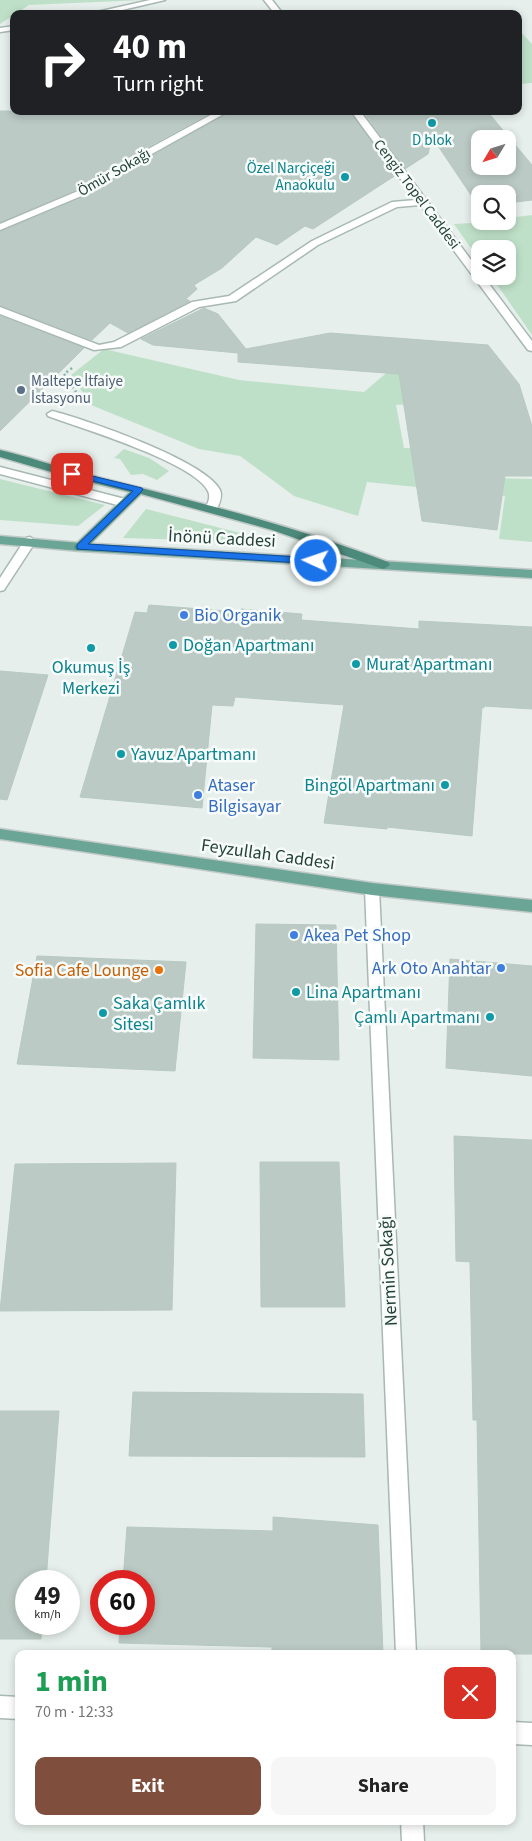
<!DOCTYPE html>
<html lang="en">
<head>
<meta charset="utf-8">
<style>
	:root { --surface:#fff; --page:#f6f6f6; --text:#222; --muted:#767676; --accent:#804e3d }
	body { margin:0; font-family:"Source Sans 3",sans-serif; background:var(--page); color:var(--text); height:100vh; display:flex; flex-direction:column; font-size:19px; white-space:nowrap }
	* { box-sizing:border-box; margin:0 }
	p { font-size:16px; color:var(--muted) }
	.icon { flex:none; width:28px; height:28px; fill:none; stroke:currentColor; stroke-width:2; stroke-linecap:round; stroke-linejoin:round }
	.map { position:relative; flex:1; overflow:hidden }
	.side { position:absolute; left:15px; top:1650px; width:501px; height:175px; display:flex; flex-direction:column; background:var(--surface); border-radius:10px; box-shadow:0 2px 8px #0003 }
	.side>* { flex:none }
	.guide { position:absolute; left:10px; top:10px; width:512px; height:105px; border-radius:10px; box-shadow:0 2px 8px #0003; background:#202124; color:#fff; overflow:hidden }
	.needle { width:32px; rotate:232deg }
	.controls { position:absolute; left:471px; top:130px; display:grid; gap:10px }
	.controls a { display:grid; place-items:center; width:45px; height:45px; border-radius:10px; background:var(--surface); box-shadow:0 2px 8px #0003; font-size:25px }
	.speed { position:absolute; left:15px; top:1570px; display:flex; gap:10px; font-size:25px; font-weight:700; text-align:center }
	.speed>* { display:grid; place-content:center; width:65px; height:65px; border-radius:50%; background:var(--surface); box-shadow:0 2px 8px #0003; line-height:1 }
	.speed small { font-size:12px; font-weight:400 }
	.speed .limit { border:8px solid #d22; background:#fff; color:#111 }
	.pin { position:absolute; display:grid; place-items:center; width:42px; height:42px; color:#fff; margin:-21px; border-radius:10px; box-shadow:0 2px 8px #0006 }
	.me { position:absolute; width:55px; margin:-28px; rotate:273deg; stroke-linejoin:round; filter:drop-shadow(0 0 4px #0008) }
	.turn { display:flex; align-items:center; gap:18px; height:105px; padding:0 20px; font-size:22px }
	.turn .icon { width:65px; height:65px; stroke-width:2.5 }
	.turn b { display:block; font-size:35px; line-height:42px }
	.round { display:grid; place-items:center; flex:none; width:52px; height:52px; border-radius:10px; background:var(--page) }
	.overview { display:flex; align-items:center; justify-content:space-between; height:85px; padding:0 20px }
	h1 { font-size:30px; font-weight:700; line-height:38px; color:#1e9e55 }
	.primary-button { display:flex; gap:10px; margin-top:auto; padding:10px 20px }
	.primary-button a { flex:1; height:58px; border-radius:10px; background:var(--accent); color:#fff; font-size:20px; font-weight:700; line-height:58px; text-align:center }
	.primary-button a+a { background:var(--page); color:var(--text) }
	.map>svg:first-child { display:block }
	.green { fill:#bfe0c8 }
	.building { fill:#bbcac4; stroke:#b8c9c2; fill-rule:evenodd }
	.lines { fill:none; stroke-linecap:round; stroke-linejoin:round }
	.service-casing { stroke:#a8b8b2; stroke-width:3 }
	.minor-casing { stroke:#a8b8b2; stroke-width:3 }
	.tertiary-casing { stroke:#a8b8b2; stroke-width:3 }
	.primary-casing { stroke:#c2cac8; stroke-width:3 }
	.trunk-casing { stroke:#c2cac8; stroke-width:3 }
	.path { stroke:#86b3a5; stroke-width:2.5; stroke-dasharray:2 3; stroke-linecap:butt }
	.service { fill:#fff; fill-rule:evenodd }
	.minor { fill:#fff; fill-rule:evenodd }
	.tertiary { fill:#fff; fill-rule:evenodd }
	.primary { fill:#6aa596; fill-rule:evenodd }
	.trunk { fill:#4c8a7c; fill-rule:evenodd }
	.route { fill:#1a73e8; stroke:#114b97 }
	.culture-dot { fill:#0f9aa8; stroke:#f7fbf9; stroke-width:2 }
	.service-dot { fill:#5c6f8a; stroke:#f7fbf9; stroke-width:2 }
	.shop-dot { fill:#3f7fe0; stroke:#f7fbf9; stroke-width:2 }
	.food-dot { fill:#e8710a; stroke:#f7fbf9; stroke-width:2 }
	.labels { text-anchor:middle; stroke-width:5; stroke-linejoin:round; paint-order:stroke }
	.far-culture-label { font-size:15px; fill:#0d838f; stroke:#f7fbf9 }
	.far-street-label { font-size:15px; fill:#24423a; stroke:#f7fbf9 }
	.far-service-label { font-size:15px; fill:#4e5e75; stroke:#f7fbf9; text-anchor:start }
	.street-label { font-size:18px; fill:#24423a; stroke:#f7fbf9 }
	.shop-label { font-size:18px; fill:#366cbe; stroke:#f7fbf9; text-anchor:start }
	.culture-label { font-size:18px; fill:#0d838f; stroke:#f7fbf9; text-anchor:start }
	.food-label { font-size:18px; fill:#c56008; stroke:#f7fbf9; text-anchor:end }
</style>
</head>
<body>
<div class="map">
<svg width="532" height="1841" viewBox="0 0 532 1841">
	<rect width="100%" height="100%" fill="#e6efeb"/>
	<g class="green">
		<path d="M 0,0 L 143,0 L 29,5 L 0,24 Z"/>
		<path d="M 519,30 L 532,44 L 532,83 L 519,84 Z"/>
		<path d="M 532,215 L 532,335 L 491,276 L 508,276 L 508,249 L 480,249 L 480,261 L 454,224 L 508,221 L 508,218 Z"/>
		<path d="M 104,349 L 239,380 L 364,392 L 398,363 L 443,402 L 396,405 L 404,448 L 471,448 L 481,478 L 532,479 L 532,542 L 499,539 L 505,496 L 367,482 L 358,516 L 294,496 L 240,456 L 199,449 L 91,405 L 71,375 Z"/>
		<path d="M 124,449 L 149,458 L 169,471 L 157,480 L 143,474 L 131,475 L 120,459 L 114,458 Z"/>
		<path d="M 0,479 L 105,505 L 78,526 L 0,520 Z"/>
		<path d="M 146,509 L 264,539 L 262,542 L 123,538 Z"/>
	</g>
	<g class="building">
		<path d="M 0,111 L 214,111 L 116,164 L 100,177 L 84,186 L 0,222 Z"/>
		<path d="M 231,111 L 349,111 L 396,175 L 313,229 L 305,226 L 277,245 L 256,237 L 222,268 L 194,285 L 197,289 L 186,299 L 190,301 L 128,333 L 110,323 L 92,340 L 0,305 L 0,232 L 92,194 L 108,185 L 124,172 Z"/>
		<path d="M 363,111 L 487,111 L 532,165 L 532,200 L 508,203 L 508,194 L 480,194 L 479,207 L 432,137 L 428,154 L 405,169 ZM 480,139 L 508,139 L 508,166 L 480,166 Z"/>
		<path d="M 204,308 L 218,314 L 246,349 L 330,333 L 488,345 L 519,384 L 532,426 L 532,476 L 505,476 L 497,530 L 422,521 L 399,374 L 238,362 L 238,353 L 153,345 L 141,339 Z"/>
		<path d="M 0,316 L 84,348 L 0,431 Z"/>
		<path d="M 149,605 L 240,612 L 241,609 L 302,614 L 301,620 L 419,629 L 419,621 L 532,627 L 532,709 L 484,706 L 484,708 L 482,707 L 472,836 L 387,827 L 387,829 L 324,823 L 344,705 L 235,697 L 233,706 L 212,705 L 202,808 L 80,797 L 135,612 L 147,613 Z"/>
		<path d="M 0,671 L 48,675 L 7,800 L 0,799 Z"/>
		<path d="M 256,924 L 336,925 L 339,1060 L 253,1058 Z"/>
		<path d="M 37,956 L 186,962 L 175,1071 L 17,1064 Z"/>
		<path d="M 450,959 L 532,966 L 532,1076 L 446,1068 Z"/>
		<path d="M 454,1136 L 532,1140 L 532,1654 L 481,1654 L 477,1420 L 473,1420 L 470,1262 L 456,1261 Z"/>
		<path d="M 260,1162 L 339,1162 L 345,1307 L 261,1307 Z"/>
		<path d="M 176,1163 L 172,1310 L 0,1311 L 15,1164 Z"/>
		<path d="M 133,1392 L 363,1394 L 365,1457 L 129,1456 Z"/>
		<path d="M 0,1411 L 59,1411 L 46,1581 L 26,1581 L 26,1624 L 42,1624 L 41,1639 L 0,1639 Z"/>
		<path d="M 273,1517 L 378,1525 L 383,1654 L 272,1654 L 272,1647 L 119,1643 L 120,1624 L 144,1624 L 144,1581 L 123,1581 L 127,1527 L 273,1531 Z"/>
	</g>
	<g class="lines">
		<defs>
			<g id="service">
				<path d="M 150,0 L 165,0 L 105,14 L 88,14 Z"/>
				<path d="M 14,26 L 14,30 L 0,32 L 0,28 Z"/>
				<path d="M 52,411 C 85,419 206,461 220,490 C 223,497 219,505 215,512 L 207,512 L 205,509 C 208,503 211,497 208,491 C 194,462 80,428 48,416 L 47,414 Z"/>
				<path d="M 0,467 L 129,500 L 131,503 L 125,507 L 0,474 Z"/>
			</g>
			<g id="minor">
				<path d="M 264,0 L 272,0 L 283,14 L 275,14 Z"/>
				<path d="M 218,111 L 229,111 L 123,170 L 107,183 L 91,192 L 0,230 L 0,224 L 85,188 L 101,179 L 117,166 Z"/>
				<path d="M 351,111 L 360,111 L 480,272 L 480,276 L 483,276 L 532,341 L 532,351 L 528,350 L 420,205 L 397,207 L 318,245 L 236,301 L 199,307 L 121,347 L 94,350 L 0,314 L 0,307 L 99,345 L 114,342 L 192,302 L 229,296 L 312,241 L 392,202 L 416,200 Z"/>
				<path d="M 372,883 L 377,885 L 379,889 L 416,1654 L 396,1654 L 365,889 L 367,885 Z"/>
				<path d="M 0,1696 L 19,1697 L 19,1719 L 0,1718 Z"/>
				<path d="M 512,1722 L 532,1723 L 532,1745 L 512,1744 Z"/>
				<path d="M 401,1821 L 423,1821 L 424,1841 L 402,1841 Z"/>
			</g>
			<path id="tertiary" d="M 30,537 L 36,541 L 4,590 L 0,591 L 0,578 L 26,538 Z"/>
			<g id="primary">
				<path d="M 0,536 L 80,543 L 532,570 L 532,578 L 80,551 L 0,544 Z"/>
				<path d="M 0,829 L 372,883 L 532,900 L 532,912 L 372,895 L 0,839 Z"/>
			</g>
			<path id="trunk" d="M 0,450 C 27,456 54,466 81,473 C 185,499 288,523 388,562 L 390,565 L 384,569 L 380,568 L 272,530 L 141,494 L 84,550 L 76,550 L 74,547 L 76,544 L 130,492 L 65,476 L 0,457 Z"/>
		</defs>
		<use href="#service" class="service-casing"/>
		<use href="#minor" class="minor-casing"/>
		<use href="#tertiary" class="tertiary-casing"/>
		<use href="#primary" class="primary-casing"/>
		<use href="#trunk" class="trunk-casing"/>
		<path class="path" d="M 72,368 L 64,374 L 76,392"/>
		<use href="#service" class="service"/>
		<use href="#minor" class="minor"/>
		<use href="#tertiary" class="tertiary"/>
		<use href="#primary" class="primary"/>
		<use href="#trunk" class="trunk"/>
	</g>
	<path class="route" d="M 72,471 L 142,488 L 143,490 L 88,544 L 316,558 L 320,561 L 316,564 L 77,549 L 77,545 L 133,491 L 69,475 L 68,474 Z"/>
	<g class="culture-dot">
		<circle cx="432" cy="123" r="5"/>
		<circle cx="345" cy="177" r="5"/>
		<circle cx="173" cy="645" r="5"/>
		<circle cx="91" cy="648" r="5"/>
		<circle cx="356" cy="664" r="5"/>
		<circle cx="121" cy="754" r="5"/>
		<circle cx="445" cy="785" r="5"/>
		<circle cx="296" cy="992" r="5"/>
		<circle cx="103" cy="1013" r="5"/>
		<circle cx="490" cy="1017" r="5"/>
	</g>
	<circle class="service-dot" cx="21" cy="390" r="5"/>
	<g class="shop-dot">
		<circle cx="184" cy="615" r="5"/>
		<circle cx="198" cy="795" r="5"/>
		<circle cx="294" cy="935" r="5"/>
		<circle cx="501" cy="968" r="5"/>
	</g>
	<circle class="food-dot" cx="159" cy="970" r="5"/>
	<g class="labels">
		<g class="far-culture-label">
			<text x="432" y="145">D blok</text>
			<text x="335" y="173" text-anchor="end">Özel Narçiçeği<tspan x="335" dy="17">Anaokulu</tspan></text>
		</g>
		<g class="far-street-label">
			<text transform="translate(114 172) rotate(-30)" y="5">Ömür Sokağı</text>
			<text transform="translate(417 194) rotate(53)" y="5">Cengiz Topel Caddesi</text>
		</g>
		<g class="far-service-label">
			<text x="31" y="386">Maltepe İtfaiye<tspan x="31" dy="17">İstasyonu</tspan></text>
		</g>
		<g class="street-label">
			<text transform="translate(222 538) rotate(3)" y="6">İnönü Caddesi</text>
			<text transform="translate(268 854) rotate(8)" y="6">Feyzullah Caddesi</text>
			<text transform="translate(388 1271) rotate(-93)" y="6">Nermin Sokağı</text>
		</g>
		<g class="shop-label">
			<text x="194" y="621">Bio Organik</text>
			<text x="208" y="791">Ataser<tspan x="208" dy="21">Bilgisayar</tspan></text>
			<text x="304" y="941">Akea Pet Shop</text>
			<text x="491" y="974" text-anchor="end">Ark Oto Anahtar</text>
		</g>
		<g class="culture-label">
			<text x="183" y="651">Doğan Apartmanı</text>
			<text x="366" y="670">Murat Apartmanı</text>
			<text x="91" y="673" text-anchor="middle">Okumuş İş<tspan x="91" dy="21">Merkezi</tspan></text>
			<text x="131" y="760">Yavuz Apartmanı</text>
			<text x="435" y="791" text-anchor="end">Bingöl Apartmanı</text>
			<text x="306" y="998">Lina Apartmanı</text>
			<text x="113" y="1009">Saka Çamlık<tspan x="113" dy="21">Sitesi</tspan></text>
			<text x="480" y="1023" text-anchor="end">Çamlı Apartmanı</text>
		</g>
		<g class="food-label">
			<text x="149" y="976">Sofia Cafe Lounge</text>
		</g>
	</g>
</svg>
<div class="controls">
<a><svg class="needle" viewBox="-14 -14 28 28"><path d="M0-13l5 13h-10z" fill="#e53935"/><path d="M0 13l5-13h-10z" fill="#767676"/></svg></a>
<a><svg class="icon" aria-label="search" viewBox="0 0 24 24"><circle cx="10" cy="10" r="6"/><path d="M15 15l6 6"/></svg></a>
<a><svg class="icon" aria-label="layers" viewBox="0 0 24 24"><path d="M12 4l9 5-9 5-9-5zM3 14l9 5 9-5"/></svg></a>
</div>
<div class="speed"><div>49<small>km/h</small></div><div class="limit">60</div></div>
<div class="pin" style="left:72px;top:474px;background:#d93025"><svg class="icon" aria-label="arrive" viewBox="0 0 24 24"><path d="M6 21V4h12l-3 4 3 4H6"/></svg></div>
<svg class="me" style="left:316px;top:561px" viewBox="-20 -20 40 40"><circle r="17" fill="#1a73e8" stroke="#fff" stroke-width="3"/><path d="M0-11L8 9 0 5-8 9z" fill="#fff"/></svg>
<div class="guide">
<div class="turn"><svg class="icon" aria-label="right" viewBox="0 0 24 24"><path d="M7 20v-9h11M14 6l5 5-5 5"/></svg><div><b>40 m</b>Turn right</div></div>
</div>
<section class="side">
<div class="overview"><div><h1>1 min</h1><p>70 m · 12:33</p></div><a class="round" style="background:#d93025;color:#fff"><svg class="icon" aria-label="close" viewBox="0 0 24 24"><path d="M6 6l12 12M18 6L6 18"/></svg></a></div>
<div class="primary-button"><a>Exit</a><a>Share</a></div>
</section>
</div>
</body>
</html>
